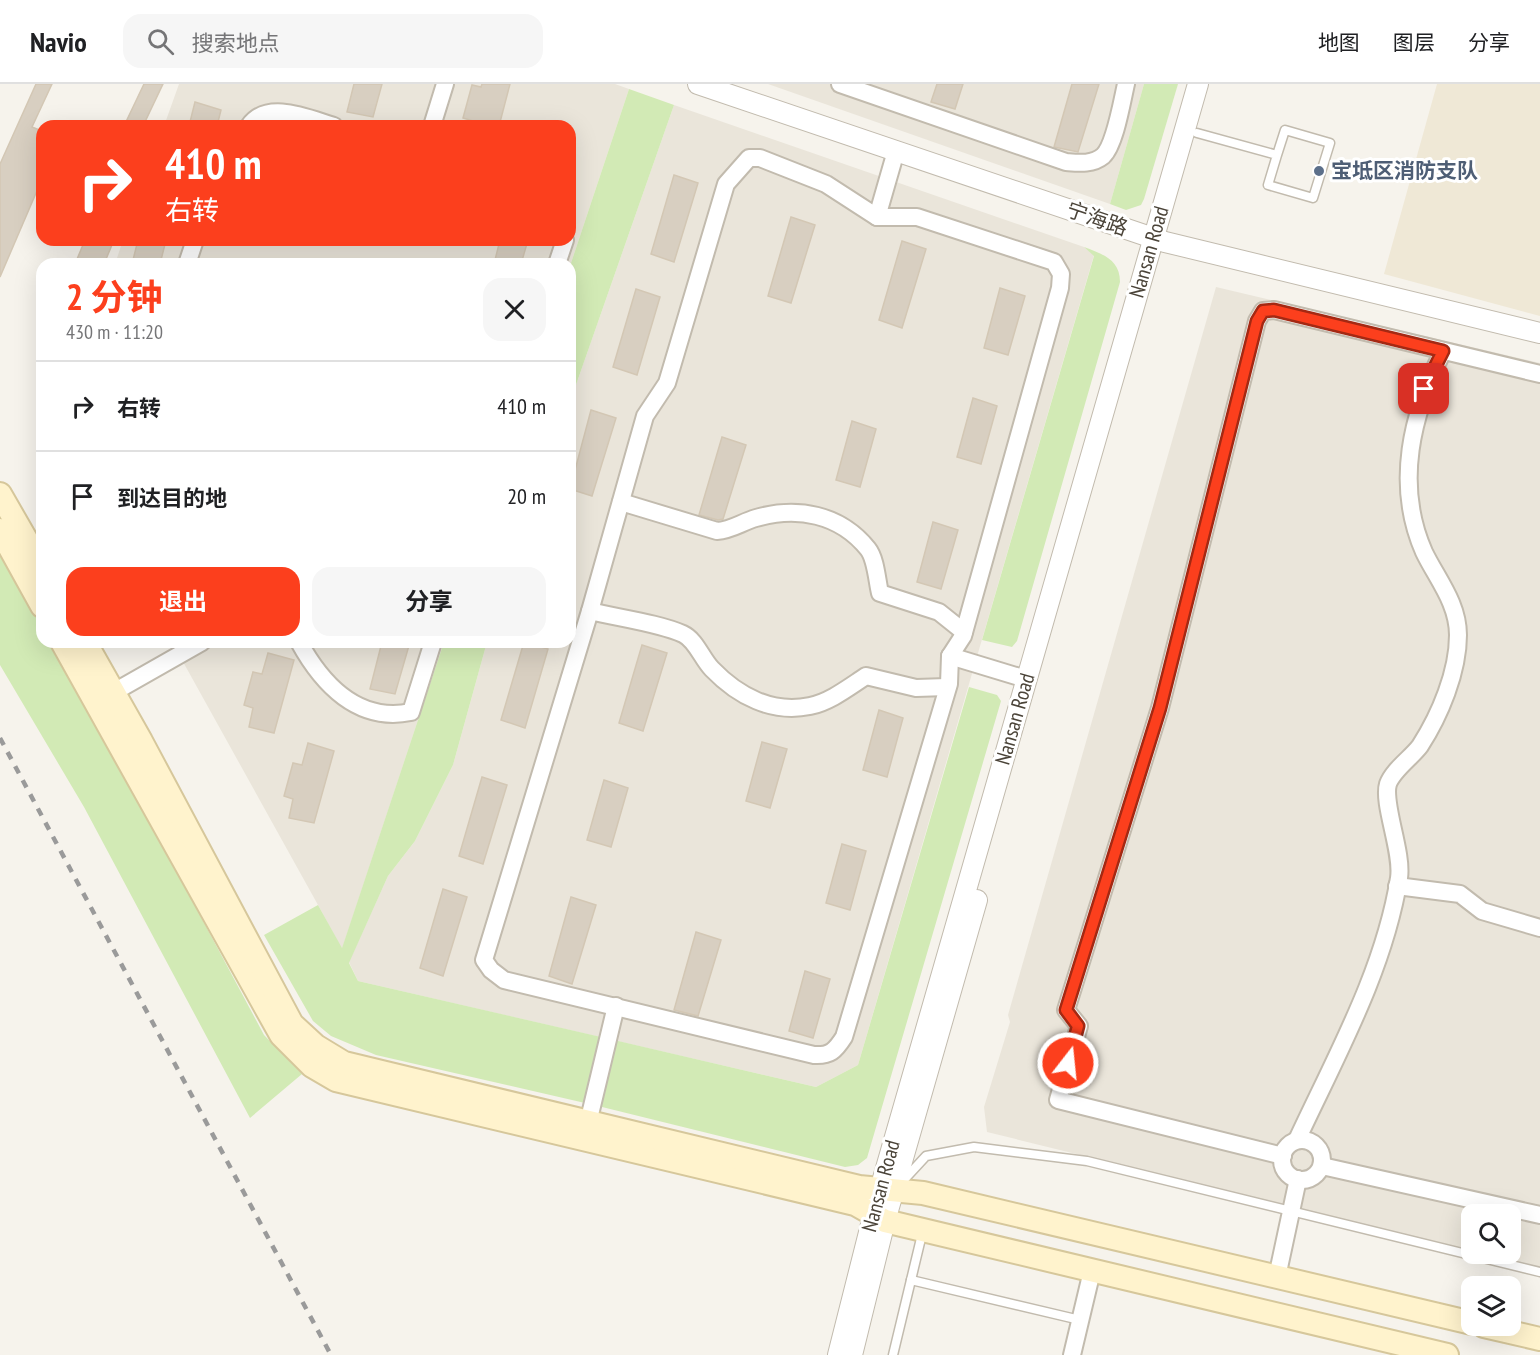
<!DOCTYPE html>
<html lang="zh">
<head>
<meta charset="utf-8">
<style>
	:root { --surface:#fff; --page:#f6f6f6; --text:#202124; --muted:#757577; --line:#e0e0e0; --accent:#fc3f1d }
	body { margin:0; font-family:"PT Sans Narrow","Noto Sans SC",sans-serif; background:var(--page); color:var(--text); height:100vh; display:flex; flex-direction:column; font-size:22px; white-space:nowrap }
	* { box-sizing:border-box; margin:0 }
	p { font-size:20px; color:var(--muted) }
	.icon { flex:none; width:33px; height:33px; fill:none; stroke:currentColor; stroke-width:2; stroke-linecap:round; stroke-linejoin:round }
	.map { position:relative; flex:1; overflow:hidden }
	.panel { position:absolute; left:36px; top:174px; width:540px; height:390px; display:flex; flex-direction:column; background:var(--surface); border-radius:18px; box-shadow:0 6px 24px #0002 }
	.panel>* { flex:none }
	.banner { position:absolute; left:36px; top:36px; width:540px; height:126px; border-radius:18px; box-shadow:0 6px 24px #0002; background:#fc3f1d; color:#fff; overflow:hidden }
	.tools { position:absolute; left:1461px; top:1120px; display:grid; gap:12px }
	.tools a { display:grid; place-items:center; width:60px; height:60px; border-radius:12px; background:var(--surface); box-shadow:0 6px 24px #0002; font-size:30px }
	.pin { position:absolute; display:grid; place-items:center; width:51px; height:51px; color:#fff; margin:-26px; border-radius:12px; box-shadow:0 3px 9px #0006 }
	.me { position:absolute; width:66px; margin:-33px; rotate:16deg; stroke-linejoin:round; filter:drop-shadow(0 0 4px #0008) }
	.turn { display:flex; align-items:center; gap:21px; height:126px; padding:0 30px; font-size:27px }
	.turn .icon { width:78px; height:78px; stroke-width:2.5 }
	.turn b { display:block; font-size:42px; line-height:51px }
	.round { display:grid; place-items:center; flex:none; width:63px; height:63px; border-radius:18px; background:var(--page) }
	.head { display:flex; align-items:center; justify-content:space-between; height:102px; padding:0 30px }
	h1 { font-size:36px; font-weight:700; line-height:45px; color:var(--accent) }
	.cta { display:flex; gap:12px; margin-top:auto; padding:12px 30px }
	.cta a { flex:1; height:69px; border-radius:18px; background:var(--accent); color:#fff; font-size:24px; font-weight:700; line-height:69px; text-align:center }
	.cta a+a { background:var(--page); color:var(--text) }
	ul { padding:0; list-style:none }
	li { display:flex; align-items:center; gap:18px; height:90px; padding:0 30px; border-top:2px solid var(--line) }
	li div { flex:1 }
	li b { display:block; font-size:22px }
	li em { font-style:normal }
	header { display:flex; align-items:center; gap:36px; box-sizing:border-box; height:84px; padding:0 30px; background:var(--surface); border-bottom:2px solid var(--line) }
	header strong { font-size:28px }
	nav { display:flex; gap:33px; margin-inline-start:auto; font-size:21px }
	.search { width:420px; height:54px; background:var(--page); display:flex; align-items:center; gap:15px; box-sizing:border-box; padding:0 21px; border-radius:18px; color:var(--muted); font-size:22px }
	.map>svg:first-child { display:block }
	.residential { fill:#eae5da }
	.education { fill:#efe8d6 }
	.green { fill:#d2eab5 }
	.building { fill:#d8cfc1; stroke:#d3c7b4; stroke-width:1.5 }
	.lines { fill:none; stroke-linecap:round; stroke-linejoin:round }
	.service-casing { stroke:#c2bbae; stroke-width:11 }
	.minor-casing { stroke:#c2bbae; stroke-width:20 }
	.tertiary-casing { stroke:#c2bbae; stroke-width:22 }
	.secondary-casing { stroke:#d6c79b; stroke-width:26 }
	.service { stroke:#fff; stroke-width:8 }
	.minor { stroke:#fff; stroke-width:16 }
	.tertiary { stroke:#fff; stroke-width:20 }
	.secondary { stroke:#fff3cd; stroke-width:22 }
	.rail { stroke:#9a9a9a; stroke-width:4.5; stroke-dasharray:8 8; stroke-linecap:butt }
	.route-casing { stroke:#a42913; stroke-width:15 }
	.route { stroke:#fc3f1d; stroke-width:10 }
	.service-dot { fill:#5c6f8a; stroke:#fff; stroke-width:2 }
	.labels { text-anchor:middle; stroke-width:6; stroke-linejoin:round; paint-order:stroke }
	.service-label { font-size:21px; font-weight:bold; fill:#4e5e75; stroke:#fff; text-anchor:start }
	.street-label { font-size:21px; fill:#4b4439; stroke:#fff }
</style>
</head>
<body>
<header>
<strong>Navio</strong>
<div class="search"><svg class="icon" aria-label="search" viewBox="0 0 24 24"><circle cx="10" cy="10" r="6"/><path d="M15 15l6 6"/></svg>搜索地点</div>
<nav><a>地图</a><a>图层</a><a>分享</a></nav>
</header>
<div class="map">
<svg width="1540" height="1271" viewBox="0 0 1540 1271">
	<rect width="100%" height="100%" fill="#f6f3ec"/>
	<g class="residential">
		<path d="M 179,0 L 615,0 L 629,5 L 570,182 L 115,180 L 123,156 L 570,156 L 570,42 L 164,42 Z"/>
		<path d="M 768,0 L 1144,0 L 1110,120 Z"/>
		<path d="M 674,21 L 1084,163 L 1094,171 L 858,981 L 816,1003 L 358,897 L 349,878 L 388,792 L 415,757 L 453,681 L 487,558 L 570,558 L 570,318 Z"/>
		<path d="M 1216,203 L 1540,279 L 1540,1184 L 1484,1170 L 1510,1170 L 1510,1131 L 1472,1131 L 1471,1167 L 987,1048 L 984,1023 L 1010,938 L 1008,931 Z"/>
		<path d="M 172,558 L 444,558 L 342,865 L 318,821 Z"/>
	</g>
	<path class="education" d="M 1437,0 L 1540,0 L 1540,232 L 1384,190 Z"/>
	<g class="green">
		<path d="M 1144,0 L 1178,0 L 1144,115 L 1141,121 L 1126,126 L 1110,120 Z"/>
		<path d="M 629,5 L 674,21 L 570,318 L 570,182 Z"/>
		<path d="M 1084,163 C 1102,170 1120,175 1120,198 L 1017,557 L 1012,563 L 982,556 L 1094,172 Z"/>
		<path d="M 0,459 L 42,536 L 42,558 L 54,558 L 264,951 L 302,990 L 250,1034 L 84,723 L 0,581 Z"/>
		<path d="M 444,558 L 487,558 L 453,681 L 415,757 L 388,792 L 349,879 L 358,897 L 601,953 L 585,1019 L 376,971 L 331,952 L 313,937 L 264,851 L 318,821 L 342,864 Z"/>
		<path d="M 969,603 L 997,611 L 1001,617 L 867,1074 L 858,1081 L 845,1083 L 598,1022 L 614,956 L 816,1003 L 858,981 Z"/>
	</g>
	<g class="building">
		<path d="M 36,0 L 52,0 L 32,43 L 42,47 L 42,95 L 0,193 L 0,80 Z"/>
		<path d="M 144,0 L 163,0 L 143,42 L 124,42 Z"/>
		<path d="M 354,0 L 382,0 L 373,33 L 347,28 Z"/>
		<path d="M 482,0 L 510,0 L 499,42 L 471,42 L 473,37 L 463,34 L 472,1 L 481,3 Z"/>
		<path d="M 937,0 L 963,0 L 955,25 L 931,18 Z"/>
		<path d="M 1072,0 L 1099,0 L 1078,68 L 1054,63 Z"/>
		<path d="M 195,18 L 221,26 L 217,42 L 189,42 Z"/>
		<path d="M 674,91 L 698,99 L 674,178 L 651,170 Z"/>
		<path d="M 791,133 L 815,141 L 791,219 L 768,212 Z"/>
		<path d="M 85,156 L 114,156 L 104,180 L 75,180 Z"/>
		<path d="M 138,156 L 165,160 L 160,180 L 132,180 Z"/>
		<path d="M 500,156 L 528,156 L 521,180 L 494,180 Z"/>
		<path d="M 902,157 L 926,165 L 902,244 L 879,236 Z"/>
		<path d="M 1000,204 L 1025,212 L 1008,271 L 984,264 Z"/>
		<path d="M 636,205 L 660,213 L 637,291 L 613,283 Z"/>
		<path d="M 973,314 L 997,322 L 981,380 L 957,373 Z"/>
		<path d="M 591,326 L 616,334 L 592,412 L 570,405 Z"/>
		<path d="M 852,337 L 876,345 L 860,403 L 836,396 Z"/>
		<path d="M 722,353 L 746,361 L 723,435 L 718,436 L 699,431 Z"/>
		<path d="M 933,438 L 958,446 L 941,505 L 917,498 Z"/>
		<path d="M 382,558 L 410,558 L 395,610 L 370,605 Z"/>
		<path d="M 524,558 L 548,565 L 525,644 L 501,636 Z"/>
		<path d="M 642,561 L 667,569 L 643,647 L 619,639 Z"/>
		<path d="M 268,569 L 294,576 L 274,649 L 249,643 L 253,624 L 244,621 L 253,588 L 262,590 Z"/>
		<path d="M 879,626 L 903,634 L 887,693 L 863,686 Z"/>
		<path d="M 762,658 L 787,665 L 770,724 L 746,717 Z"/>
		<path d="M 308,659 L 334,667 L 314,739 L 289,734 L 293,715 L 284,712 L 293,679 L 302,681 Z"/>
		<path d="M 482,693 L 507,701 L 483,780 L 459,772 Z"/>
		<path d="M 604,696 L 628,704 L 611,763 L 587,756 Z"/>
		<path d="M 842,760 L 866,767 L 850,826 L 826,819 Z"/>
		<path d="M 443,805 L 467,813 L 443,892 L 420,884 Z"/>
		<path d="M 571,813 L 596,821 L 572,900 L 549,892 Z"/>
		<path d="M 696,848 L 721,856 L 698,932 L 674,926 Z"/>
		<path d="M 805,887 L 830,895 L 813,954 L 789,947 Z"/>
	</g>
	<g class="lines">
		<defs>
			<g id="service">
				<path d="M 1197,49 L 1277,71 L 1268,101 L 1313,114 L 1330,59 L 1285,46 L 1277,71"/>
				<path d="M 901,1099 L 926,1072 L 974,1063 L 1087,1077 L 1540,1188"/>
				<path d="M 911,1196 L 1080,1236"/>
				<path d="M 893,1271 L 923,1146"/>
			</g>
			<g id="minor">
				<path d="M 840,0 L 1066,78 C 1078,79 1092,81 1103,72 C 1115,61 1122,17 1126,0"/>
				<path d="M 249,42 C 267,15 310,35 334,42"/>
				<path d="M 432,42 L 445,0"/>
				<path d="M 749,74 L 760,74 L 826,100 L 877,133 L 917,133 L 1054,178 L 1061,190 L 1060,204 L 963,552 L 950,572 L 949,600 L 844,953 C 835,967 830,972 814,971 L 504,896 L 491,886 L 484,876 L 590,527 L 645,332 L 667,299 L 726,100 Z"/>
				<path d="M 877,133 L 896,67"/>
				<path d="M 187,180 L 195,156"/>
				<path d="M 557,180 L 565,156"/>
				<path d="M 621,418 L 717,447 C 732,446 742,438 756,434 C 797,422 840,430 868,465 C 876,475 877,497 880,509 L 939,528 L 964,548"/>
				<path d="M 590,527 C 618,534 658,539 683,550 C 696,556 702,575 712,585 C 738,612 772,630 810,622 C 830,618 849,603 866,592 L 916,604 L 947,603"/>
				<path d="M 299,558 C 322,600 358,639 411,628 L 433,558"/>
				<path d="M 950,572 L 1026,595"/>
				<path d="M 114,608 L 202,558"/>
				<path d="M 1397,802 L 1460,810 L 1482,827 L 1540,844"/>
				<path d="M 588,1039 L 616,922"/>
				<path d="M 1297,1056 C 1336,972 1384,887 1399,794 C 1403,768 1382,719 1388,700 C 1393,686 1411,674 1420,662 C 1440,631 1458,588 1458,551 C 1458,519 1437,495 1424,468 C 1394,400 1412,330 1443,267"/>
				<circle cx="1302" cy="1076" r="20"/>
				<path d="M 1283,1072 L 1058,1016 L 1079,942 L 1066,926 L 1160,624 L 1257,237 L 1263,227 L 1274,226 L 1540,290"/>
				<path d="M 1322,1082 L 1540,1131"/>
				<path d="M 1277,1193 L 1298,1095"/>
				<path d="M 1072,1271 L 1092,1187"/>
			</g>
			<g id="tertiary">
				<path d="M 698,0 L 1165,158 L 1540,249"/>
				<path d="M 838,1271 L 880,1105 L 1198,0"/>
				<path d="M 852,1271 L 885,1137 L 977,816"/>
			</g>
			<g id="secondary">
				<path d="M 0,410 L 42,483"/>
				<path d="M 0,446 L 42,522"/>
				<path d="M 62,558 L 281,951 L 312,982 L 336,996 L 855,1120 L 885,1137 L 1447,1271"/>
				<path d="M 85,558 L 141,657 L 292,940 L 316,962 L 344,979 L 859,1103 L 923,1109 L 1472,1239"/>
				<path d="M 1484,1242 L 1540,1255"/>
			</g>
		</defs>
		<use href="#service" class="service-casing"/>
		<use href="#minor" class="minor-casing"/>
		<use href="#tertiary" class="tertiary-casing"/>
		<use href="#secondary" class="secondary-casing"/>
		<use href="#service" class="service"/>
		<use href="#minor" class="minor"/>
		<use href="#tertiary" class="tertiary"/>
		<use href="#secondary" class="secondary"/>
		<path class="rail" d="M 0,654 L 331,1271"/>
	</g>
	<g class="lines">
		<defs>
			<path id="route" d="M 1068,979 L 1078,942 L 1066,926 L 1160,624 L 1257,237 L 1263,227 L 1274,226 L 1443,267 L 1424,305"/>
		</defs>
		<use href="#route" class="route-casing"/>
		<use href="#route" class="route"/>
	</g>
	<circle class="service-dot" cx="1319" cy="87" r="6"/>
	<g class="labels">
		<g class="service-label">
			<text x="1331" y="94">宝坻区消防支队</text>
		</g>
		<g class="street-label">
			<text transform="translate(1097 135) rotate(19)" y="7">宁海路</text>
			<text transform="translate(1149 168) rotate(-74)" y="7">Nansan Road</text>
			<text transform="translate(1015 635) rotate(-74)" y="7">Nansan Road</text>
			<text transform="translate(881 1102) rotate(-75)" y="7">Nansan Road</text>
		</g>
	</g>
</svg>
<div class="tools">
<a><svg class="icon" aria-label="search" viewBox="0 0 24 24"><circle cx="10" cy="10" r="6"/><path d="M15 15l6 6"/></svg></a>
<a><svg class="icon" aria-label="layers" viewBox="0 0 24 24"><path d="M12 4l9 5-9 5-9-5zM3 14l9 5 9-5"/></svg></a>
</div>
<div class="pin" style="left:1424px;top:305px;background:#d93025"><svg class="icon" aria-label="arrive" viewBox="0 0 24 24"><path d="M6 21V4h12l-3 4 3 4H6"/></svg></div>
<svg class="me" style="left:1068px;top:979px" viewBox="-20 -20 40 40"><circle r="17" fill="#fc3f1d" stroke="#fff" stroke-width="3"/><path d="M0-11L8 9 0 5-8 9z" fill="#fff"/></svg>
<div class="banner">
<div class="turn"><svg class="icon" aria-label="right" viewBox="0 0 24 24"><path d="M7 20v-9h11M14 6l5 5-5 5"/></svg><div><b>410 m</b>右转</div></div>
</div>
<section class="panel">
<div class="head"><div><h1>2 分钟</h1><p>430 m · 11:20</p></div><a class="round"><svg class="icon" aria-label="close" viewBox="0 0 24 24"><path d="M6 6l12 12M18 6L6 18"/></svg></a></div>
<ul>
<li><svg class="icon" aria-label="right" viewBox="0 0 24 24"><path d="M7 20v-9h11M14 6l5 5-5 5"/></svg><div><b>右转</b></div><em>410 m</em></li>
<li><svg class="icon" aria-label="arrive" viewBox="0 0 24 24"><path d="M6 21V4h12l-3 4 3 4H6"/></svg><div><b>到达目的地</b></div><em>20 m</em></li>
</ul>
<div class="cta"><a>退出</a><a>分享</a></div>
</section>
</div>
</body>
</html>
